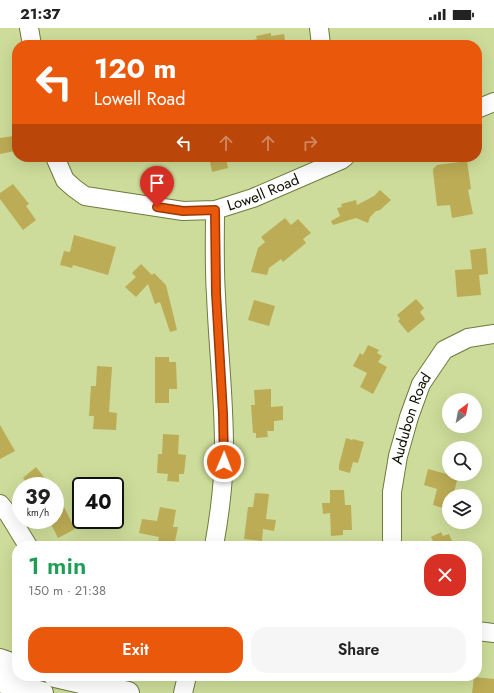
<!DOCTYPE html>
<html lang="en">
<head>
<meta charset="utf-8">
<style>
	:root { --surface:#fff; --page:#f6f6f6; --text:#222; --muted:#767676; --accent:#ea580c }
	body { margin:0; font-family:Jost,sans-serif; background:var(--page); color:var(--text); height:100vh; display:flex; flex-direction:column; font-size:15px; white-space:nowrap }
	* { box-sizing:border-box; margin:0 }
	p { font-size:13px; color:var(--muted) }
	.icon { flex:none; width:22px; height:22px; fill:none; stroke:currentColor; stroke-width:2; stroke-linecap:round; stroke-linejoin:round }
	.map { position:relative; flex:1; overflow:hidden }
	.drawer { position:absolute; left:12px; top:513px; width:470px; height:140px; display:flex; flex-direction:column; background:var(--surface); border-radius:16px; box-shadow:0 4px 16px #0002 }
	.drawer>* { flex:none }
	.banner { position:absolute; left:12px; top:12px; width:470px; height:122px; border-radius:16px; box-shadow:0 4px 16px #0002; background:#ea580c; color:#fff; overflow:hidden }
	.needle { width:26px; rotate:32deg }
	.fabs { position:absolute; left:442px; top:365px; display:grid; gap:8px }
	.fabs a { display:grid; place-items:center; width:40px; height:40px; border-radius:50%; background:var(--surface); box-shadow:0 4px 16px #0002; font-size:20px }
	.speed { position:absolute; left:12px; top:449px; display:flex; gap:8px; font-size:20px; font-weight:700; text-align:center }
	.speed>* { display:grid; place-content:center; width:52px; height:52px; border-radius:50%; background:var(--surface); box-shadow:0 4px 16px #0002; line-height:1 }
	.speed small { font-size:10px; font-weight:400 }
	.speed .limit { border:2px solid #111; border-radius:6px; background:#fff; color:#111 }
	.pin { position:absolute; display:grid; place-items:center; width:34px; height:34px; color:#fff; margin:-41px -17px; border-radius:50% 50% 50% 0; rotate:-45deg; box-shadow:0 0 4px #0007 }
	.pin .icon { rotate:45deg }
	.me { position:absolute; width:44px; margin:-22px; rotate:1deg; stroke-linejoin:round; filter:drop-shadow(0 0 3px #0008) }
	.turn { display:flex; align-items:center; gap:14px; height:84px; padding:0 16px; font-size:18px }
	.turn .icon { width:52px; height:52px; stroke-width:2.5 }
	.turn b { display:block; font-size:28px; line-height:34px }
	.lanes { display:flex; align-items:center; height:38px; padding:0 16px; background:#0003; justify-content:center; gap:20px; direction:ltr }
	.lanes .off { opacity:.35 }
	.round { display:grid; place-items:center; flex:none; width:42px; height:42px; border-radius:16px; background:var(--page) }
	.overview { display:flex; align-items:center; justify-content:space-between; height:68px; padding:0 16px }
	h1 { font-size:24px; font-weight:600; line-height:30px; color:#1e9e55 }
	.cta { display:flex; gap:8px; margin-top:auto; padding:8px 16px }
	.cta a { flex:1; height:46px; border-radius:16px; background:var(--accent); color:#fff; font-size:16px; font-weight:600; line-height:46px; text-align:center }
	.cta a+a { background:var(--page); color:var(--text) }
	.status { display:flex; justify-content:space-between; align-items:center; height:28px; padding:0 20px; background:var(--surface); direction:ltr }
	.status svg { height:11px; fill:currentColor }
	.map>svg:first-child { display:block }
	.building { fill:#bcac55 }
	.lines { fill:none; stroke-linecap:round; stroke-linejoin:round }
	.minor-casing { stroke:#6e7b3d; stroke-width:20 }
	.highway-casing { stroke:#6e7b3d; stroke-width:24 }
	.minor { stroke:#fff; stroke-width:18 }
	.highway { stroke:#fff; stroke-width:22 }
	.route-casing { stroke:#983908; stroke-width:10 }
	.route { stroke:#ea580c; stroke-width:7 }
	.labels { text-anchor:middle; stroke-width:3; stroke-linejoin:round; paint-order:stroke }
	.street-label { font-size:15px; fill:#0c1000; stroke:#cddc9a }
</style>
</head>
<body>
<div class="status"><b>21:37</b><svg viewBox="0 0 49 12"><path d="M0 12V9h3v3zM5 12V6h3v6zM10 12V3h3v9zM15 12V0h3v12zM26 1h20v11H26zM47 4h2v5h-2z"/></svg></div>
<div class="map">
<svg width="494" height="665" viewBox="0 0 494 665">
	<rect width="100%" height="100%" fill="#cddc9a"/>
	<g class="building">
		<path d="M 271,5 L 271,8 L 284,6 L 286,17 L 254,17 L 253,12 L 257,11 L 256,8 Z"/>
		<path d="M 13,108 L 15,123 L 0,126 L 0,110 Z"/>
		<path d="M 209,129 L 226,129 L 228,140 L 212,144 Z"/>
		<path d="M 467,133 L 471,161 L 468,162 L 473,186 L 452,190 L 450,177 L 437,178 L 433,143 L 433,141 L 437,137 Z"/>
		<path d="M 13,156 L 29,176 L 26,178 L 36,192 L 23,202 L 0,171 L 0,165 Z"/>
		<path d="M 380,162 L 391,172 L 380,182 L 376,183 L 370,189 L 368,195 L 356,190 L 333,197 L 331,193 L 340,188 L 337,180 L 342,179 L 341,176 L 356,172 L 357,177 L 374,168 Z"/>
		<path d="M 285,190 L 291,197 L 298,191 L 311,205 L 303,211 L 306,215 L 283,234 L 281,231 L 269,240 L 267,247 L 251,244 L 258,220 L 265,214 L 261,209 Z"/>
		<path d="M 74,207 L 116,219 L 108,247 L 73,237 L 72,240 L 60,237 L 64,223 L 70,224 Z"/>
		<path d="M 486,220 L 488,246 L 479,247 L 481,267 L 457,269 L 455,242 L 472,241 L 470,222 Z"/>
		<path d="M 141,236 L 152,247 L 154,245 L 166,257 L 177,302 L 170,304 L 160,274 L 155,276 L 148,256 L 136,269 L 125,259 L 136,249 L 132,245 Z"/>
		<path d="M 416,271 L 424,280 L 420,284 L 425,291 L 408,305 L 398,293 L 400,291 L 397,287 Z"/>
		<path d="M 254,272 L 275,278 L 269,298 L 248,292 Z"/>
		<path d="M 368,317 L 379,322 L 377,325 L 382,328 L 378,334 L 387,339 L 373,366 L 360,359 L 367,345 L 353,338 L 360,325 L 363,327 Z"/>
		<path d="M 155,329 L 169,329 L 169,334 L 176,334 L 177,361 L 169,361 L 169,375 L 155,375 Z"/>
		<path d="M 97,338 L 112,339 L 109,384 L 117,385 L 116,402 L 93,401 L 94,388 L 89,388 L 91,358 L 96,358 Z"/>
		<path d="M 271,361 L 271,379 L 283,378 L 283,392 L 274,393 L 274,403 L 267,403 L 268,409 L 256,410 L 256,405 L 253,405 L 251,377 L 255,377 L 254,362 Z"/>
		<path d="M 0,397 L 15,423 L 0,431 Z"/>
		<path d="M 163,406 L 179,407 L 178,426 L 186,427 L 184,446 L 179,446 L 179,454 L 167,453 L 168,446 L 157,445 L 158,426 L 162,426 Z"/>
		<path d="M 346,410 L 352,412 L 353,411 L 364,414 L 358,435 L 353,434 L 350,445 L 339,442 L 339,437 Z"/>
		<path d="M 36,439 L 51,458 L 30,458 L 23,450 Z"/>
		<path d="M 428,441 L 458,449 L 453,468 L 449,468 L 449,470 L 445,469 L 443,480 L 433,477 L 437,461 L 424,457 Z"/>
		<path d="M 330,462 L 344,462 L 345,477 L 351,477 L 352,502 L 343,502 L 343,507 L 331,508 L 330,485 L 323,486 L 322,475 L 330,475 Z"/>
		<path d="M 255,465 L 269,466 L 266,491 L 276,492 L 274,503 L 263,501 L 262,513 L 244,511 L 248,479 L 253,479 Z"/>
		<path d="M 63,477 L 75,501 L 58,510 L 49,492 L 55,492 L 55,480 Z"/>
		<path d="M 160,479 L 176,482 L 173,499 L 178,499 L 174,518 L 157,518 L 159,509 L 139,505 L 142,491 L 157,493 Z"/>
		<path d="M 441,504 L 443,508 L 449,506 L 454,518 L 421,518 L 433,513 L 431,509 Z"/>
		<path d="M 474,649 L 494,651 L 494,665 L 472,665 Z"/>
	</g>
	<g class="lines">
		<defs>
			<g id="minor">
				<path d="M 29,0 L 32,17"/>
				<path d="M 319,0 L 321,17"/>
				<path d="M 477,81 L 494,74"/>
				<path id="s1" d="M 55,129 L 65,152 L 74,160 L 85,168 L 183,183 L 215,182 L 253,170 L 341,132 L 345,129"/>
				<path d="M 0,476 L 9,487 L 28,518"/>
				<path d="M 214,518 C 220,485 224,452 224,419 C 224,368 218,318 216,267 C 214,239 215,211 215,182"/>
				<path id="s2" d="M 392,518 L 392,464 L 398,428 L 409,389 L 421,356 L 444,322 L 468,310 L 494,306"/>
				<path d="M 477,603 L 494,605"/>
				<path d="M 183,665 L 187,648"/>
			</g>
			<g id="highway">
				<path d="M 0,632 L 17,638"/>
				<path d="M 55,648 L 128,665"/>
				<path d="M 0,653 L 42,665"/>
			</g>
		</defs>
		<use href="#minor" class="minor-casing"/>
		<use href="#highway" class="highway-casing"/>
		<use href="#minor" class="minor"/>
		<use href="#highway" class="highway"/>
	</g>
	<g class="lines">
		<defs>
			<path id="route" d="M 157,179 L 183,183 L 215,182 L 216,265 L 223,386 L 224,434"/>
		</defs>
		<use href="#route" class="route-casing"/>
		<use href="#route" class="route"/>
	</g>
	<g class="labels">
		<g class="street-label">
			<text dy="5" stroke="none"><textPath href="#s1" startOffset="233">Lowell Road</textPath></text>
			<text dy="5" stroke="none"><textPath href="#s2" startOffset="130">Audubon Road</textPath></text>
		</g>
	</g>
</svg>
<div class="fabs">
<a><svg class="needle" viewBox="-14 -14 28 28"><path d="M0-13l5 13h-10z" fill="#e53935"/><path d="M0 13l5-13h-10z" fill="#767676"/></svg></a>
<a><svg class="icon" aria-label="search" viewBox="0 0 24 24"><circle cx="10" cy="10" r="6"/><path d="M15 15l6 6"/></svg></a>
<a><svg class="icon" aria-label="layers" viewBox="0 0 24 24"><path d="M12 4l9 5-9 5-9-5zM3 14l9 5 9-5"/></svg></a>
</div>
<div class="speed"><div>39<small>km/h</small></div><div class="limit">40</div></div>
<div class="pin" style="left:157px;top:179px;background:#d93025"><svg class="icon" aria-label="arrive" viewBox="0 0 24 24"><path d="M6 21V4h12l-3 4 3 4H6"/></svg></div>
<svg class="me" style="left:224px;top:434px" viewBox="-20 -20 40 40"><circle r="17" fill="#ea580c" stroke="#fff" stroke-width="3"/><path d="M0-11L8 9 0 5-8 9z" fill="#fff"/></svg>
<div class="banner">
<div class="turn"><svg class="icon" aria-label="left" viewBox="0 0 24 24"><path d="M17 20v-9H6M10 6l-5 5 5 5"/></svg><div><b>120 m</b>Lowell Road</div></div>
<div class="lanes"><svg class="icon" aria-label="left" viewBox="0 0 24 24"><path d="M17 20v-9H6M10 6l-5 5 5 5"/></svg><svg class="icon off" aria-label="ahead" viewBox="0 0 24 24"><path d="M12 20V5M6 11l6-6 6 6"/></svg><svg class="icon off" aria-label="ahead" viewBox="0 0 24 24"><path d="M12 20V5M6 11l6-6 6 6"/></svg><svg class="icon off" aria-label="right" viewBox="0 0 24 24"><path d="M7 20v-9h11M14 6l5 5-5 5"/></svg></div>
</div>
<section class="drawer">
<div class="overview"><div><h1>1 min</h1><p>150 m · 21:38</p></div><a class="round" style="background:#d93025;color:#fff"><svg class="icon" aria-label="close" viewBox="0 0 24 24"><path d="M6 6l12 12M18 6L6 18"/></svg></a></div>
<div class="cta"><a>Exit</a><a>Share</a></div>
</section>
</div>
</body>
</html>
